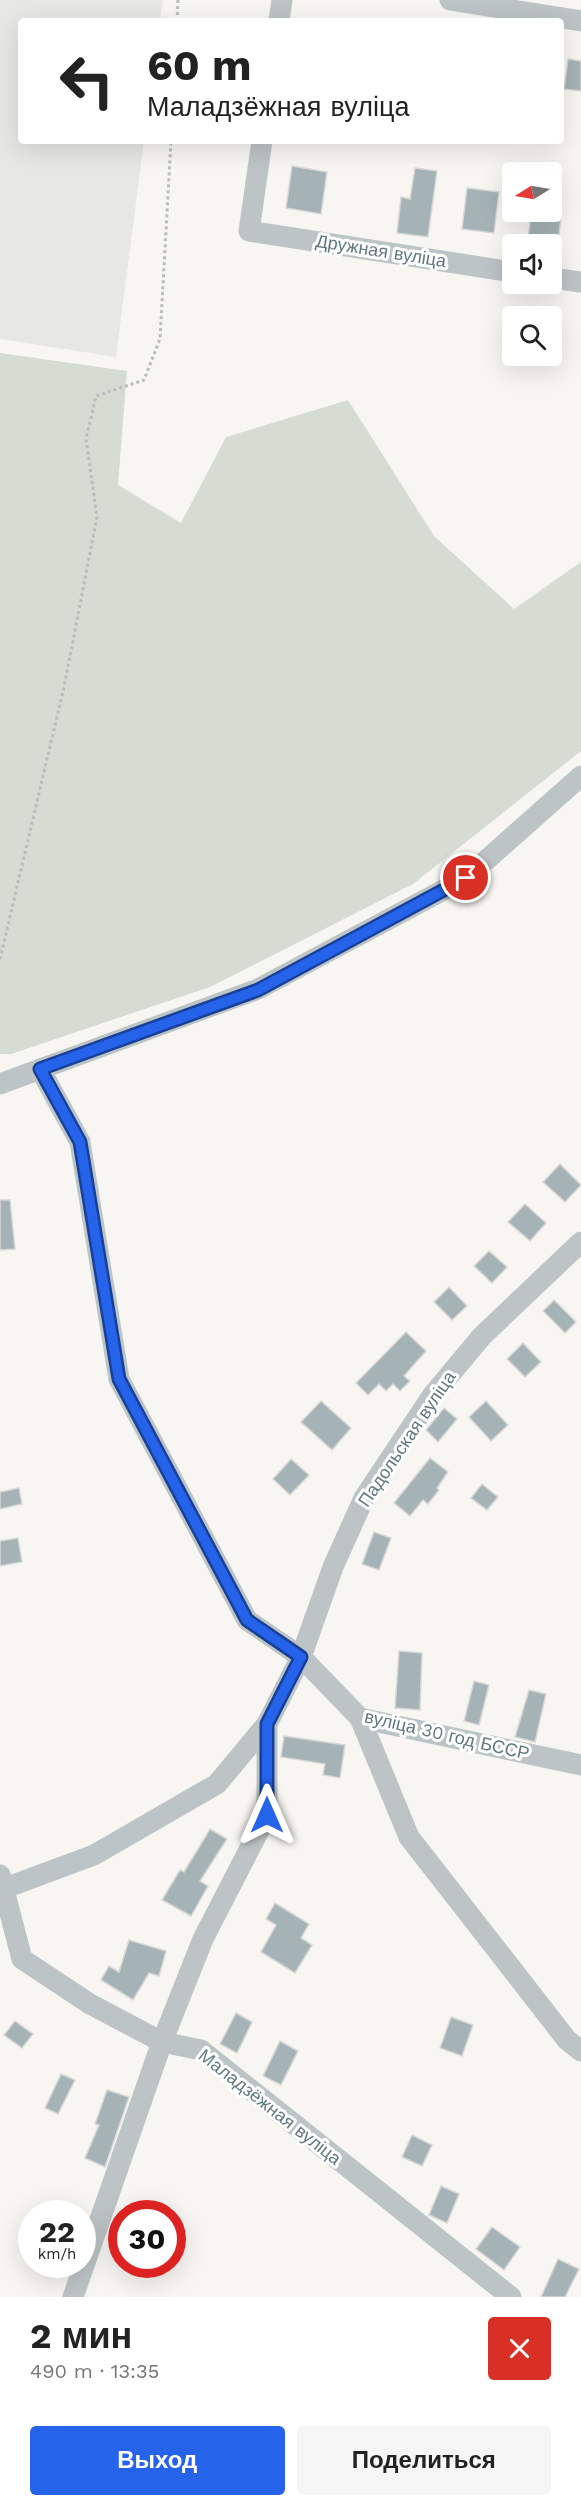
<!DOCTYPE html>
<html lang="ru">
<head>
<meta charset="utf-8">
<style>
	:root { --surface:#fff; --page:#f6f6f6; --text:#222; --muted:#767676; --accent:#2563eb }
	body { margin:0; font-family:"Work Sans",sans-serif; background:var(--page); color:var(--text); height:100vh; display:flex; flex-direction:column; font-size:22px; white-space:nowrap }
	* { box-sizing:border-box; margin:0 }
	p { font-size:20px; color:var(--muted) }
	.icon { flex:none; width:33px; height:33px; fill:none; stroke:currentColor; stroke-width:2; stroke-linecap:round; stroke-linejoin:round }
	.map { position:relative; height:2297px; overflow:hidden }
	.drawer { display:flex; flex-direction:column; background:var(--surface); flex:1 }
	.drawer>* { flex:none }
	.top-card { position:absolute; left:18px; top:18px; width:546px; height:126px; border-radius:6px; box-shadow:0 6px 24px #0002; background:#fff; color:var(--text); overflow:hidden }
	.needle { width:39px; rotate:259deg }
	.buttons { position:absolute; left:502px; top:162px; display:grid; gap:12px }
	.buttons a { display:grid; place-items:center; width:60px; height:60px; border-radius:6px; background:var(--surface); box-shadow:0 6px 24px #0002; font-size:30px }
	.speed { position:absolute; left:18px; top:2200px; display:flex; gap:12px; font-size:30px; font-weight:700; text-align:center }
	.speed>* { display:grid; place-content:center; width:78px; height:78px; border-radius:50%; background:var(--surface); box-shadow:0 6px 24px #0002; line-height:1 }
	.speed small { font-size:15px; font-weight:400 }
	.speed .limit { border:9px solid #d22; background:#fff; color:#111 }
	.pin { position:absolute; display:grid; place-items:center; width:51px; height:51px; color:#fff; margin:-26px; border:3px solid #fff; border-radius:50%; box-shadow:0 2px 6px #0007 }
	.me { position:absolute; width:66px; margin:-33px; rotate:0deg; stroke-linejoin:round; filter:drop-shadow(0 0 4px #0008) }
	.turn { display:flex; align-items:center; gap:21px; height:126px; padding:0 30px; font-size:27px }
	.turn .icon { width:78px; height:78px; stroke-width:2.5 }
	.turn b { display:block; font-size:42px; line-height:51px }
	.round { display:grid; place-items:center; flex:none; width:63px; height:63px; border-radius:6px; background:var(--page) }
	.head { display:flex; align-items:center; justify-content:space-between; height:102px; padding:0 30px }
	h1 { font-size:36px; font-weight:700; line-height:45px }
	.cta { display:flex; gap:12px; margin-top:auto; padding:12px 30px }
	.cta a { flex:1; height:69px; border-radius:6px; background:var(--accent); color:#fff; font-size:24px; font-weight:700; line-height:69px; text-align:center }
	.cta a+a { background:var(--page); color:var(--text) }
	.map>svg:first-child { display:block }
	.built { fill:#e7e8e6 }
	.green { fill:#d7dcd2 }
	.building { fill:#a6b3b6; stroke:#d8d8d6; stroke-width:1.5 }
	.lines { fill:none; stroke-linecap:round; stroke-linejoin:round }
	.path { stroke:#b7bcbe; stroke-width:3; stroke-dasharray:3 3; stroke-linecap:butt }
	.street { stroke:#bdc4c6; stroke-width:21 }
	.route-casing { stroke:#184099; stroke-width:15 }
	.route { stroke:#2563eb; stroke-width:10 }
	.labels { text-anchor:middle; stroke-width:6; stroke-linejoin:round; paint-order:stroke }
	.street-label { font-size:18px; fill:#607980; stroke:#fff }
</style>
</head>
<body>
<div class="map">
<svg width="581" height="2297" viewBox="0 0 581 2297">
	<rect width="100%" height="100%" fill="#f7f6f3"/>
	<path class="built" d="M 0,0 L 163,0 L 160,21 L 21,21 L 21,141 L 144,141 L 116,357 L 0,339 Z"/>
	<path class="green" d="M 0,353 L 127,371 L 118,485 L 181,523 L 226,437 L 348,400 L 434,536 L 514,609 L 581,562 L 581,751 L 413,884 L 210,987 L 11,1054 L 0,1054 Z"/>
	<g class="building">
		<path d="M 568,59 L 581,61 L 581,91 L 564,89 Z"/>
		<path d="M 292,166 L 327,172 L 321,214 L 286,208 Z"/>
		<path d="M 415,168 L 437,171 L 428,237 L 397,233 L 401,197 L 410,199 Z"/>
		<path d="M 467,188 L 499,192 L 494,233 L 462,229 Z"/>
		<path d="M 531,213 L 561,216 L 558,244 L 528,240 Z"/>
		<path d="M 560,1164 L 581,1185 L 565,1202 L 543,1182 Z"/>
		<path d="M 0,1200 L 10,1200 L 15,1249 L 0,1250 Z"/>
		<path d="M 525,1204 L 546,1223 L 530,1241 L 508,1222 Z"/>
		<path d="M 489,1251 L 507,1267 L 492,1283 L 474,1266 Z"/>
		<path d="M 449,1287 L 467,1306 L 452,1320 L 434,1302 Z"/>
		<path d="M 554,1300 L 576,1322 L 565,1333 L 543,1311 Z"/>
		<path d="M 406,1332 L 426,1351 L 404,1376 L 410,1381 L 400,1391 L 393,1384 L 386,1391 L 379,1384 L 368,1395 L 356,1383 Z"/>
		<path d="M 523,1343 L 541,1362 L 525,1377 L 507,1359 Z"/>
		<path d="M 321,1401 L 351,1428 L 332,1450 L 301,1422 Z"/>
		<path d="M 486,1401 L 508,1425 L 491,1441 L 469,1417 Z"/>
		<path d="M 444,1408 L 457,1419 L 438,1442 L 426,1430 Z"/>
		<path d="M 430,1458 L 448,1472 L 437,1488 L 439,1490 L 428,1504 L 423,1500 L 410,1516 L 394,1503 Z"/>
		<path d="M 291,1459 L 309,1475 L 290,1495 L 273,1479 Z"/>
		<path d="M 482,1484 L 498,1497 L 487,1510 L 471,1498 Z"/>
		<path d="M 19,1488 L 22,1504 L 0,1509 L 0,1492 Z"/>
		<path d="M 374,1532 L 391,1538 L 379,1570 L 362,1564 Z"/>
		<path d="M 18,1538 L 22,1562 L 0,1566 L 0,1541 Z"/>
		<path d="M 399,1651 L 422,1653 L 420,1710 L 395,1708 Z"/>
		<path d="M 474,1681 L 489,1685 L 479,1725 L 464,1721 Z"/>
		<path d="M 529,1690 L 546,1694 L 535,1742 L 515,1737 Z"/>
		<path d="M 284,1736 L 345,1745 L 340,1778 L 323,1775 L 325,1764 L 281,1757 Z"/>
		<path d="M 210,1829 L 227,1839 L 200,1881 L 208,1886 L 191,1916 L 162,1900 L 180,1870 L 184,1872 Z"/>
		<path d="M 275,1903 L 309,1924 L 301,1938 L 312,1945 L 295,1973 L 261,1952 L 276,1925 L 266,1919 Z"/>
		<path d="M 129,1940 L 166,1951 L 159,1976 L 149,1973 L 133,2000 L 101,1980 L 109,1966 L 119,1972 Z"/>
		<path d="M 236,2013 L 252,2022 L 237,2053 L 220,2044 Z"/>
		<path d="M 451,2017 L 473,2025 L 462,2056 L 440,2048 Z"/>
		<path d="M 15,2021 L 33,2034 L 22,2048 L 4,2035 Z"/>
		<path d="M 280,2041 L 298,2051 L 281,2085 L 263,2076 Z"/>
		<path d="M 61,2074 L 75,2080 L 58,2114 L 45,2108 Z"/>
		<path d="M 107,2090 L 129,2097 L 105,2167 L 85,2158 L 99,2125 L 95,2124 Z"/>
		<path d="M 412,2135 L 432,2145 L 422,2166 L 402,2157 Z"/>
		<path d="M 441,2186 L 459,2194 L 447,2223 L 429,2215 Z"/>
		<path d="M 492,2227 L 520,2247 L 504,2270 L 476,2249 Z"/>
		<path d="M 558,2259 L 579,2269 L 565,2297 L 541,2297 Z"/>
	</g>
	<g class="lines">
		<g class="path">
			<path d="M 177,21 L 178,0"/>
			<path d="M 0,959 L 64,687 L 97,517 L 86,439 L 96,396 L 144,380 L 160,339 L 171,141"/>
		</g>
		<g class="street">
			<path d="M 450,0 L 581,21"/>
			<path d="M 279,21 L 282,0"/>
			<path d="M 262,141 L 249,231 L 513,272"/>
			<path d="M 552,278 L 581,282"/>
			<path d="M 40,1069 L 80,1142 L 119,1379 L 247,1620 L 301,1657 L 360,1718 L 581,1765"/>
			<path d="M 0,1084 L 258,989 L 466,878 L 581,776"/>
			<path d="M 360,1718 L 409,1837 L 567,2040 L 581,2051"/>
			<path d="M 0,1875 L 22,1959 L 90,2004 L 162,2042 L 201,2050 L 511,2297"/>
			<path d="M 0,1890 L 94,1855 L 217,1784 L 267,1724"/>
			<path d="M 73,2297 L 162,2042 L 203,1939 L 267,1815 L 267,1724 L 301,1657 L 333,1567 L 364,1498 L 432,1396 L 482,1336 L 581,1242"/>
		</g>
	</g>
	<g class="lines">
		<defs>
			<path id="route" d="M 267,1815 L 267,1724 L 301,1657 L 247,1620 L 119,1379 L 80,1142 L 40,1069 L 258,990 L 466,878"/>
		</defs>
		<use href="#route" class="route-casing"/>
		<use href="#route" class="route"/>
	</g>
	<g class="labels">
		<g class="street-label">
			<text transform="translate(381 251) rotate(9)" y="6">Дружная вуліца</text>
			<text transform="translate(407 1439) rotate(-56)" y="6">Падольская вуліца</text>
			<text transform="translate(447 1735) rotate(13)" y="6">вуліца 30 год БССР</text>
			<text transform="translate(270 2107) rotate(38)" y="6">Маладзёжная вуліца</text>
		</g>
	</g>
</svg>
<div class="buttons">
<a><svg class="needle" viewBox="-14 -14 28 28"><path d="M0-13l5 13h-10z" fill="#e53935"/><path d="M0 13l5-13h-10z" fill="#767676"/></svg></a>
<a><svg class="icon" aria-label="sound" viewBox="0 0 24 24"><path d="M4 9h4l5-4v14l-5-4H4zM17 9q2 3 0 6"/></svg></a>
<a><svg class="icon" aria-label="search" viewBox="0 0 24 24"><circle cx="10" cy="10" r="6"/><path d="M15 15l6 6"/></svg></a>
</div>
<div class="speed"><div>22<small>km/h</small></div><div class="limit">30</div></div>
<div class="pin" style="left:466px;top:878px;background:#d93025"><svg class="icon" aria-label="arrive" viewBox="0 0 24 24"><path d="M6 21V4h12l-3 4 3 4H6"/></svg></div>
<svg class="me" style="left:267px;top:1815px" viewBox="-20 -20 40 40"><path d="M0-17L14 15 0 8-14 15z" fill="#2563eb" stroke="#fff" stroke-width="4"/></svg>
<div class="top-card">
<div class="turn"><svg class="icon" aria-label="left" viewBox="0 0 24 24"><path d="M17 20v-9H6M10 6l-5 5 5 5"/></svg><div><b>60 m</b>Маладзёжная вуліца</div></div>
</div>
</div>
<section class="drawer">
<div class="head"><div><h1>2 мин</h1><p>490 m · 13:35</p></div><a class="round" style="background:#d93025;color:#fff"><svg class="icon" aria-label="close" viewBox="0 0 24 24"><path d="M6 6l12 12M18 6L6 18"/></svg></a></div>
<div class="cta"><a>Выход</a><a>Поделиться</a></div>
</section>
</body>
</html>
